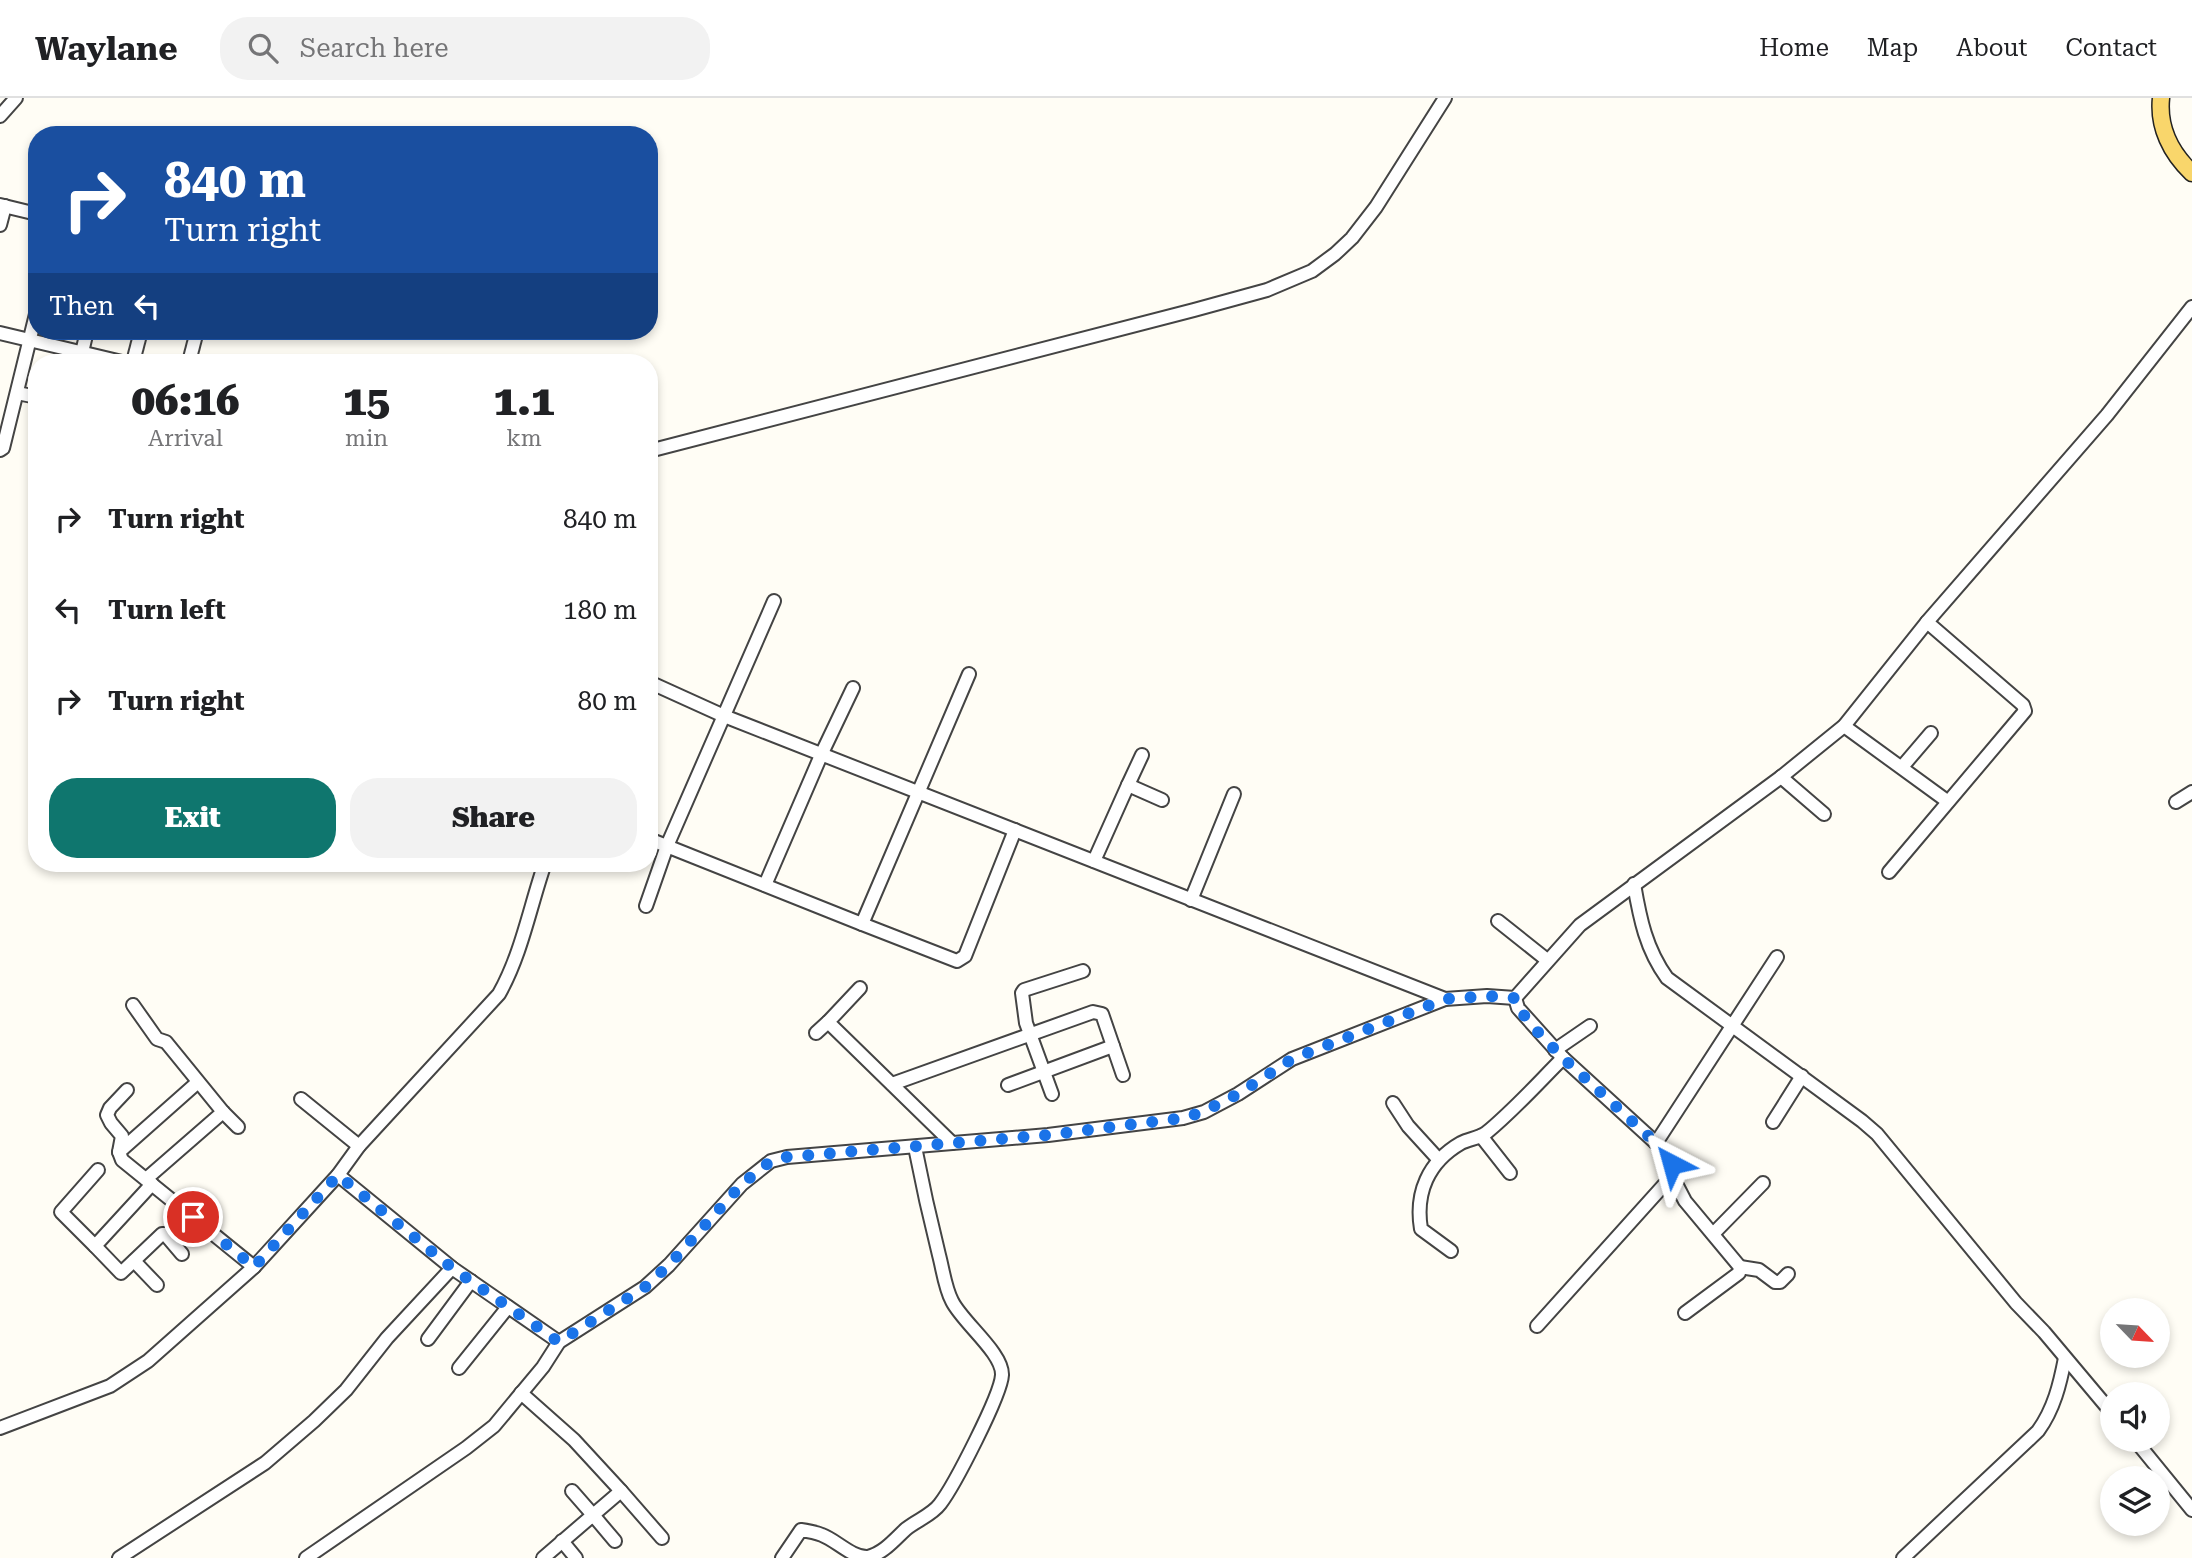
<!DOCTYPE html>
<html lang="en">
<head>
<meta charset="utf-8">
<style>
	:root { --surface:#fff; --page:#f2f2f2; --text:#202124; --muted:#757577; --line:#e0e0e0; --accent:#0f766e }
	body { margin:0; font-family:"Roboto Serif",serif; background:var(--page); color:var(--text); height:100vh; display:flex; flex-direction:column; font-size:26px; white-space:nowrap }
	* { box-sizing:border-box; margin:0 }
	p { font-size:23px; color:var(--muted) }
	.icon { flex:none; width:38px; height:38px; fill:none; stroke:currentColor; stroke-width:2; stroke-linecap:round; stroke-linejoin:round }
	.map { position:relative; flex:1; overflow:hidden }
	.sheet { position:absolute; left:28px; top:256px; width:630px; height:518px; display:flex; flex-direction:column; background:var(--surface); border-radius:28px; box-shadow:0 4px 10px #0003 }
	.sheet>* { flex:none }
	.banner { position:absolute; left:28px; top:28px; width:630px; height:214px; border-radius:28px; box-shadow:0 4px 10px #0003; background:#1a4fa0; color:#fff; overflow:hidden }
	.needle { width:46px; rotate:115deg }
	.controls { position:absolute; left:2100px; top:1200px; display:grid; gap:14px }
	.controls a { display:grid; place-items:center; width:70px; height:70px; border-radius:50%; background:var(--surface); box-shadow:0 4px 10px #0003; font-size:35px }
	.pin { position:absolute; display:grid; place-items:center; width:60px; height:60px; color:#fff; margin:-30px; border:4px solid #fff; border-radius:50%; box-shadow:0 2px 7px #0007 }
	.me { position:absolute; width:77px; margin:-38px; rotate:321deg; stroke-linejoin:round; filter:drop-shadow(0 0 5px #0008) }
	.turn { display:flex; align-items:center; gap:24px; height:147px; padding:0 21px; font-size:32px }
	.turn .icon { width:91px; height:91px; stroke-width:2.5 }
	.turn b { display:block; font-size:49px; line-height:60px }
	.then { display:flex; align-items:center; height:66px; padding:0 21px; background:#0003; gap:14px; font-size:26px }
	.eta { display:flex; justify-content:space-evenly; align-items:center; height:119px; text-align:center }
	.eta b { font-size:42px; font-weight:800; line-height:49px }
	.cta { display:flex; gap:14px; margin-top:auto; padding:14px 21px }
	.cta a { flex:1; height:80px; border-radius:28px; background:var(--accent); color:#fff; font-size:28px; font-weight:800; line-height:80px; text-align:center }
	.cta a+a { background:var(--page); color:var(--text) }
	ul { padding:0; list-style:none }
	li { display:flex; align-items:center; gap:21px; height:91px; padding:0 21px }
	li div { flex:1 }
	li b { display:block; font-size:26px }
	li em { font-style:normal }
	header { display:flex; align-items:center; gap:42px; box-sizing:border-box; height:98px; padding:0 35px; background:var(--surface); border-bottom:2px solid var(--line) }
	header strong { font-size:33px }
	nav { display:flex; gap:38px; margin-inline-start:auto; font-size:24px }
	.search { width:490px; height:63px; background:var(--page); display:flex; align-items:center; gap:18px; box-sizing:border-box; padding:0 24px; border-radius:28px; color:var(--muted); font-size:26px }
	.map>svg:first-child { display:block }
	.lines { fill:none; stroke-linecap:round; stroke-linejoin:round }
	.minor-casing { stroke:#444; stroke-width:16 }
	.major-casing { stroke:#222; stroke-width:19 }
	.minor { stroke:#fff; stroke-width:12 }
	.major { stroke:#f9d66b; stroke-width:16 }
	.route { stroke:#1a73e8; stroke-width:12; stroke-dasharray:0 21.6 }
</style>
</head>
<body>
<header>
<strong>Waylane</strong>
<div class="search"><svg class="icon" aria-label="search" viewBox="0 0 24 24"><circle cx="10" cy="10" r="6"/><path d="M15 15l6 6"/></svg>Search here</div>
<nav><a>Home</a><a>Map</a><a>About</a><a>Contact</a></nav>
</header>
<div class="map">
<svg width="2192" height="1460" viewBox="0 0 2192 1460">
	<rect width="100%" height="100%" fill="#fffdf5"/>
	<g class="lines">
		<defs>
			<g id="minor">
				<path d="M 0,18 L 16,0"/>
				<path d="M 0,107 L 37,116"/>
				<path d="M 0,127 L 5,108"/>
				<path d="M 0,235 L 122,264"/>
				<path d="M 80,263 L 87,233"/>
				<path d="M 133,264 L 141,233"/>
				<path d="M 189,264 L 197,233"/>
				<path d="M 17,295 L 37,299"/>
				<path d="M 0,352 L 3,350 L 37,212"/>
				<path d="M 649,353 L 1194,212 L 1267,192 L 1312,173 L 1335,156 L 1352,140 L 1376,109 L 1445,0"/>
				<path d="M 649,584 L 724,618 L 1445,901"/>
				<path d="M 1844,628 L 1947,703"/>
				<path d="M 1142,657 L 1128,687 L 1162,702"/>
				<path d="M 1902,669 L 1931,635"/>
				<path d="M 1781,679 L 1824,716"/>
				<path d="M 2176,704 L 2192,694"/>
				<path d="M 649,741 L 862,826 L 969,576"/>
				<path d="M 1094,763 L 1128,687"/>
				<path d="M 1889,774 L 2025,613 L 2023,607 L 1927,524"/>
				<path d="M 1634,786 C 1640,821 1646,851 1667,880 L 1862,1023 L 1877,1036 L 2016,1205 L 2044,1234 L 2112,1315"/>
				<path d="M 765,787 L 822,655 L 853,590"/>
				<path d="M 1191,802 L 1234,696"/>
				<path d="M 646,808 L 667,748 L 774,503"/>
				<path d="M 1498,823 L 1547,862"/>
				<path d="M 862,826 L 957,863 L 965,858 L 1015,732"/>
				<path d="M 860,890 L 828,924 L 952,1045"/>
				<path d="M 1515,900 L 1518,910 L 1563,960 L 1656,1045 L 1672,1066 L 1672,1078 L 1685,1103 L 1740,1169 L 1739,1175 L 1685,1215"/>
				<path d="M 133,907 L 157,941 L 166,944 L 223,1014 L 146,1081"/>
				<path d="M 816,935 L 828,924"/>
				<path d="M 1555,952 L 1590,928"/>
				<path d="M 892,986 L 1093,914 L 1102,916 L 1123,977"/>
				<path d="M 1008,987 L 1113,948"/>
				<path d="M 127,992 L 110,1010 L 107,1017 L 111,1025 L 122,1038 L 119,1054 L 122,1062 L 254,1169"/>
				<path d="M 1052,996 L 1026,925 L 1022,895 L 1024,892 L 1083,873"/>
				<path d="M 301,1001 L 359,1048"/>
				<path d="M 1393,1005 L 1408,1028 L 1439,1062"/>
				<path d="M 223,1014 L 238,1029"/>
				<path d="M 1773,1024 L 1802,978"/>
				<path d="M 1481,1038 L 1510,1075"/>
				<path d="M 1656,1045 L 1777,859"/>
				<path d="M 119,1054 L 198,984"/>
				<path d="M 338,1077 L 452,1170 L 559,1244"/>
				<path d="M 152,1086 L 95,1148 L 121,1175 L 162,1136 L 165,1136 L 182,1156"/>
				<path d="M 1713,1136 L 1763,1085"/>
				<path d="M 95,1148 L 61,1114 L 98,1072"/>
				<path d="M 1451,1153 L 1421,1131 C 1415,1095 1428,1064 1461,1045 C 1469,1041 1479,1040 1486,1035 C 1513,1013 1538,985 1563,960"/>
				<path d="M 134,1163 L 157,1187"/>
				<path d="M 1740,1169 L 1759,1172 L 1775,1184 L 1780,1184 L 1788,1176"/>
				<path d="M 1537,1228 L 1672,1078"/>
				<path d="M 428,1241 L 471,1183"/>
				<path d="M 459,1270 L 508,1209"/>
				<path d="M 521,1295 L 574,1342 L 621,1393 L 593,1417 L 572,1393"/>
				<path d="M 0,1330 L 110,1288 L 148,1263 L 254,1169 L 338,1077 L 359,1048 L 499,896 C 522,855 530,808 545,765"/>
				<path d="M 2135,1342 L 2192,1412"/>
				<path d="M 621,1393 L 662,1440"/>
				<path d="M 562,1443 L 576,1460"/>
				<path d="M 119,1460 L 265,1365 L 314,1323 L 346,1292 L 387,1240 L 452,1170"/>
				<path d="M 306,1460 L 466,1350 L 494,1328 L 543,1269 L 559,1244 L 645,1189 L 669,1167 L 742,1086 L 771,1063 L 787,1059 L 1048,1037 L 1183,1020 L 1204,1014 L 1238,996 L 1292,961 L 1445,901 L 1487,898 L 1515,900 L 1580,827 L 1781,679 L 1844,628 L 1927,524 L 2107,317 L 2192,209"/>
				<path d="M 543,1460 L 593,1417 L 615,1443"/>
				<path d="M 782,1460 L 801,1432 C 808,1433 815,1434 822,1437 C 836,1442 852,1460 868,1459 C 884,1455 895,1441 906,1431 C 917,1422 932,1417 940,1406 C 954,1388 1001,1297 1002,1277 C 1003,1255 962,1224 952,1203 C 945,1190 943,1172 939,1157 C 930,1121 922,1085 915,1049"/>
				<path d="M 1903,1460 L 2038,1333 C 2054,1311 2060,1286 2065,1260"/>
			</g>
			<path id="major" d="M 2161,0 C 2158,29 2171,55 2192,75"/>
		</defs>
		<use href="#minor" class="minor-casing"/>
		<use href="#major" class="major-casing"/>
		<use href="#minor" class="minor"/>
		<use href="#major" class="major"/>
	</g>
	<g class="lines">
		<path class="route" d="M 193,1119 L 254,1169 L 338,1077 L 452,1170 L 559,1244 L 645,1189 L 669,1167 L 742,1086 L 771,1063 L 787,1059 L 1048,1037 L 1183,1020 L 1203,1014 L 1238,996 L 1292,961 L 1445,901 L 1487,898 L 1515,900 L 1518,910 L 1537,933 L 1563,960 L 1656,1045 L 1672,1066"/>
	</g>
</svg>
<div class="controls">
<a><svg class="needle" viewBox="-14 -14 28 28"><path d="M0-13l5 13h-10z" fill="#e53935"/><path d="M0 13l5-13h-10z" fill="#757577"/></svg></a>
<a><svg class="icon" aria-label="sound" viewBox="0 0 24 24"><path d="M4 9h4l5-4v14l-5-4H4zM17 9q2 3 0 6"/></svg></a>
<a><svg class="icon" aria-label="layers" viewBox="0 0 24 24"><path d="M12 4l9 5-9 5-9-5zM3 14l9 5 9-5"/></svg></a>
</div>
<div class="pin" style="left:193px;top:1119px;background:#d93025"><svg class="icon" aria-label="arrive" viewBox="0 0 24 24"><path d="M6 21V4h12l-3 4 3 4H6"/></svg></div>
<svg class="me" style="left:1672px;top:1066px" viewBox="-20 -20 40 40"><path d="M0-17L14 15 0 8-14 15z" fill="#1a73e8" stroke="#fff" stroke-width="4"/></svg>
<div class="banner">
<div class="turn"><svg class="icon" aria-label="right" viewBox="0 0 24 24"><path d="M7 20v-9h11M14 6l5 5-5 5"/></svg><div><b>840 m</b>Turn right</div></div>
<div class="then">Then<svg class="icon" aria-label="left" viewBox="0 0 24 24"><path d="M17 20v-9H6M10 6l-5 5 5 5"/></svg></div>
</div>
<section class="sheet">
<div class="eta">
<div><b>06:16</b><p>Arrival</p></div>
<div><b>15</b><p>min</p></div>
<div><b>1.1</b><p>km</p></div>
</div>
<ul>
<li><svg class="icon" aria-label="right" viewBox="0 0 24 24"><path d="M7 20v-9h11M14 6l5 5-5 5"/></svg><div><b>Turn right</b></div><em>840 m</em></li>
<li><svg class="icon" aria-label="left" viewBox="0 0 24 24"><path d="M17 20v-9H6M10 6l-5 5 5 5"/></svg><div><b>Turn left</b></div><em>180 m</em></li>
<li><svg class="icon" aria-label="right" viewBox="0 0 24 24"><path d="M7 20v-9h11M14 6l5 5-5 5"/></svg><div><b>Turn right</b></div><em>80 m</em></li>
</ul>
<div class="cta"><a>Exit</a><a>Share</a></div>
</section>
</div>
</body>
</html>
